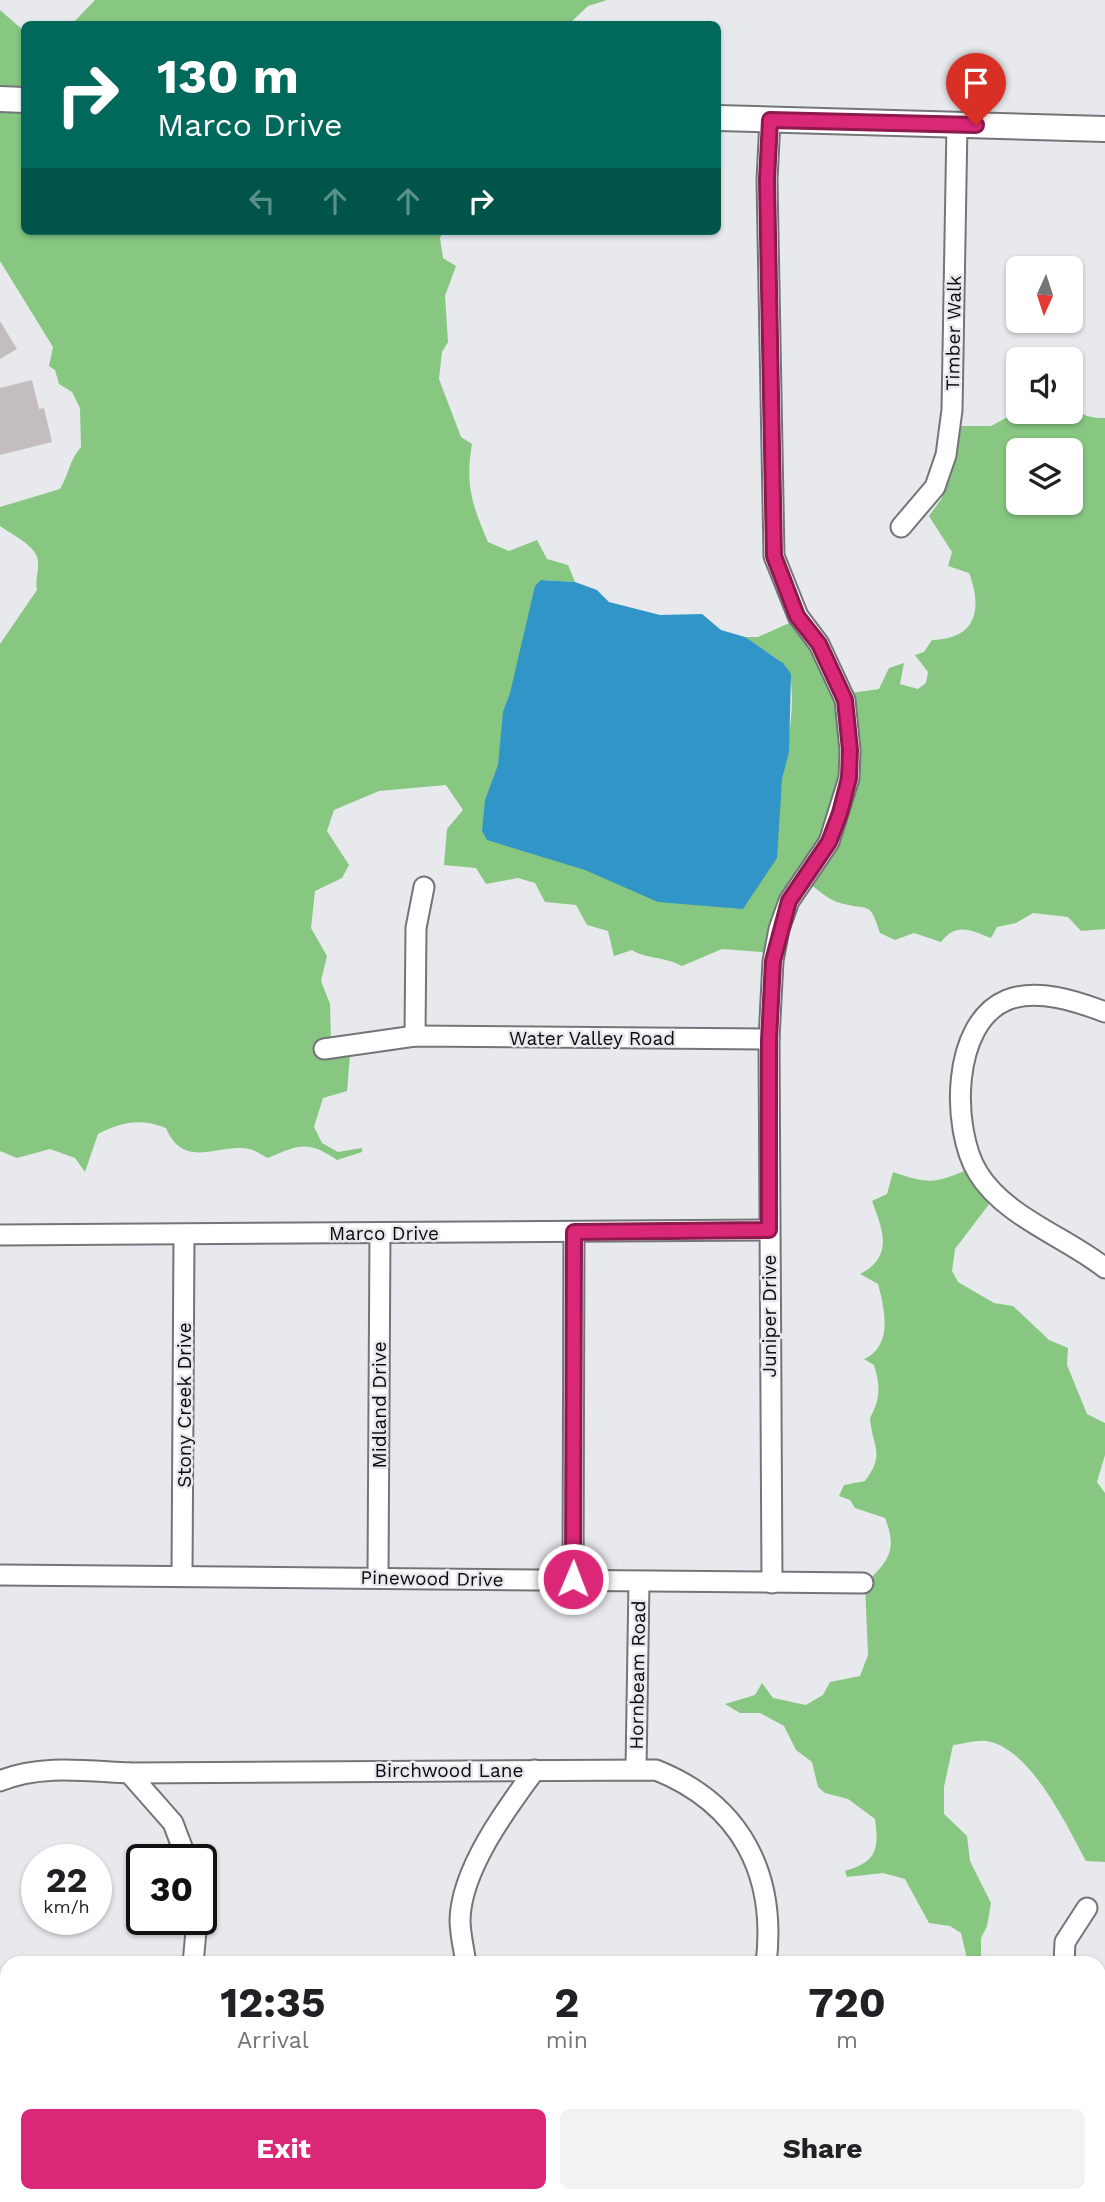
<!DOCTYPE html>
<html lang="en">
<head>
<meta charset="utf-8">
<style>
	:root { --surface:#fff; --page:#f2f2f2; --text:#202124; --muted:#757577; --accent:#db2777 }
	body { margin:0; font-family:"Work Sans",sans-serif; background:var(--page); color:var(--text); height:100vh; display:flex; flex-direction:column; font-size:26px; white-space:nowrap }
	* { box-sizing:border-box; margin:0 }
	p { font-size:23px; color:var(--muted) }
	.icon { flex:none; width:38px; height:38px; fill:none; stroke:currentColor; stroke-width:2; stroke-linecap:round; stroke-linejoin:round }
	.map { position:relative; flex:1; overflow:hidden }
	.drawer { position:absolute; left:0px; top:1956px; width:1106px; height:247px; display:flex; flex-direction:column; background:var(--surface); border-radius:21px 21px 0 0; box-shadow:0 2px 5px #0004 }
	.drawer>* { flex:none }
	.top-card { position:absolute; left:21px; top:21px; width:700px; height:214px; border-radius:10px; box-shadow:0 2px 5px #0004; background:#00695c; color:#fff; overflow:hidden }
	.needle { width:46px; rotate:183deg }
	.controls { position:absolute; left:1006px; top:256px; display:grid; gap:14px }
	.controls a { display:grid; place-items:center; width:77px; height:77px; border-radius:10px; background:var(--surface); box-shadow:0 2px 5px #0004; font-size:35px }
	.speed { position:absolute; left:21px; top:1844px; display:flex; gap:14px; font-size:35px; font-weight:700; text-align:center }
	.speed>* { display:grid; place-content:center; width:91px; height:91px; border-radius:50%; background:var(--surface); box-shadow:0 2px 5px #0004; line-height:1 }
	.speed small { font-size:18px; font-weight:400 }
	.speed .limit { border:4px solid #111; border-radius:10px; background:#fff; color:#111 }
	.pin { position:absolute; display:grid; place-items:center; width:60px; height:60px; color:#fff; margin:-72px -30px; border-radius:50% 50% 50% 0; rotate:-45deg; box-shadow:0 0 7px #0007 }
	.pin .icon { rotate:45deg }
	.me { position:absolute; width:77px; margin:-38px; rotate:1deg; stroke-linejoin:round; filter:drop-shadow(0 0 5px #0008) }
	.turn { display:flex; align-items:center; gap:24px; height:147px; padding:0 21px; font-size:32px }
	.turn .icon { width:91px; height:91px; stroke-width:2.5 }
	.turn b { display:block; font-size:49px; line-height:60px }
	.lanes { display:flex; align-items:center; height:66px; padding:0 21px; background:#0003; justify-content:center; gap:35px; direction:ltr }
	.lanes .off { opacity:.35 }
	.eta { display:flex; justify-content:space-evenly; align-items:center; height:119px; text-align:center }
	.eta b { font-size:42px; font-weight:700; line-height:49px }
	.cta { display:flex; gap:14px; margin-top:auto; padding:14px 21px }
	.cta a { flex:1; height:80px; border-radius:10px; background:var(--accent); color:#fff; font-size:28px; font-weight:700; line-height:80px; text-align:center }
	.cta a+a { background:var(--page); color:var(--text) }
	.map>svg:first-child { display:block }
	.forest { fill:#87c781; fill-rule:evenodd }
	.water { fill:#3195c7 }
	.building { fill:#c3bebd }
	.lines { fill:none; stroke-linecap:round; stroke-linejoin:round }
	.minor-casing { stroke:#747579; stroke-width:23 }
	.tertiary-casing { stroke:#747579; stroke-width:28 }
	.minor { stroke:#fff; stroke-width:19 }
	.tertiary { stroke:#fff; stroke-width:24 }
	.route-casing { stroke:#8e194d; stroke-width:18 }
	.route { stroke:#db2777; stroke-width:12 }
	.labels { text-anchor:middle; stroke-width:5; stroke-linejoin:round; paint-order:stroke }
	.street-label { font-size:19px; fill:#0b0b0d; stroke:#e7e9ed }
</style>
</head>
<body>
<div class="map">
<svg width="1105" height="2202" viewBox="0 0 1105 2202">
	<rect width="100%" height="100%" fill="#e7e9ed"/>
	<g class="forest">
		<path d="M 95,0 L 607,0 L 588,6 L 569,24 L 72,24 Z"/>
		<path d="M 0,10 L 24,31 L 24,231 L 443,231 L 440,238 L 443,258 L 456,266 L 445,296 L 448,342 L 442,352 L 439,379 L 461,437 L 472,444 C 465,484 472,505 488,542 L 509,551 L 537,540 L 547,559 L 568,565 L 575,582 L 541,580 L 777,801 C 783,774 802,687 785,666 C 775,654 756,649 745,637 L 758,637 L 798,619 L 844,694 L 879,689 L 889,668 L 904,663 L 900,684 L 918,689 L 926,683 L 928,672 L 915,655 L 924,652 L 932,640 C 976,639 983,610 969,573 L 948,566 L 952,552 L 929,516 L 942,498 L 954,426 L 991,426 L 1019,411 L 1071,411 L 1071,401 C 1080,416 1089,418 1105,418 L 1105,929 L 1081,931 L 1068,917 L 1033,913 L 1016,923 L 997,927 L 991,938 C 971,930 956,922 941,942 L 914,933 L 895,940 L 880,933 C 870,900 869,911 840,903 C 828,900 816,888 806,881 L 775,953 L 722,949 L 682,966 C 665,957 643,958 632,950 L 614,956 L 608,931 L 587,925 L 576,905 L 545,902 L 535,883 L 518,878 L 486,884 L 476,868 L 444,865 L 447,829 L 463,810 L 446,785 L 379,791 L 334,810 L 327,831 L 349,865 L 342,878 L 315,891 L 311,928 L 327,956 L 321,981 L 330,1004 L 331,1040 L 351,1044 L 347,1091 L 323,1098 L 314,1127 L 322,1143 L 338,1152 L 362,1148 L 362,1152 L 337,1160 C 307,1140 299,1145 268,1158 C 264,1156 258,1152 253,1150 C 221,1140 185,1173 166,1128 C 140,1118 122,1122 98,1134 L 85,1172 L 75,1158 L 50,1149 L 17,1158 L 0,1151 L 0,644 L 37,590 C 35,579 39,571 38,561 C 37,546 11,534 0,526 L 0,507 L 60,489 C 70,472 68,463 81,447 L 80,408 L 72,392 L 59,384 L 55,370 L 49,366 L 53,347 L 0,261 ZM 1018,450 L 1071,450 L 1071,502 L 1018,502 Z"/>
		<path d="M 974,1167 L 996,1195 L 955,1249 L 952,1271 L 958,1282 L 994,1303 L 1013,1306 L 1049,1340 L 1068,1348 L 1067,1365 L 1087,1414 L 1105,1423 L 1105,1455 L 1097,1482 L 1105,1493 L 1105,1862 L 1086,1861 C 1067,1826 1030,1747 986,1741 C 976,1740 963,1744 953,1745 L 944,1787 L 944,1814 L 967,1836 L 970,1861 L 991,1903 L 987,1926 L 981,1938 L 981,1963 L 968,1963 L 961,1933 L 950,1926 L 929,1923 L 905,1879 L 883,1873 L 847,1877 L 845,1871 C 877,1862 879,1849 875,1819 L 848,1799 L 825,1793 L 818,1787 L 812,1762 L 796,1750 L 784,1726 L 760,1713 L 740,1713 L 725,1704 L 755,1695 L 762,1683 L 773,1698 L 806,1705 L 823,1695 L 830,1682 L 860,1676 L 868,1655 L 865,1584 C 888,1561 898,1551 885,1518 L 855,1508 L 850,1500 L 839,1496 L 844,1485 L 865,1481 C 886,1453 872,1447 870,1418 C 881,1399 880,1385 874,1365 L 864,1359 C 893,1346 885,1310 878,1284 L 860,1274 C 894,1257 883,1230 872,1201 L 887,1194 L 893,1172 C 932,1186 938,1182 974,1167 Z"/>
		<path d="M 2,2165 L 7,2170 L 7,2196 L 21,2196 L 0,2202 Z"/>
	</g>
	<path class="water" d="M 541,580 L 575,582 L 597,590 L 609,602 L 660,615 L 702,614 L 721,630 L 745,637 L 783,663 L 791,674 L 789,752 L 782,779 L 777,858 L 743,909 L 658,902 L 585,870 L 487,840 L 482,831 L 485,800 L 498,765 L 503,712 L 510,693 L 535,586 Z"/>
	<g class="building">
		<path d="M 0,321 L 17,349 L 0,359 Z"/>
		<path d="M 32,380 L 39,409 L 44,408 L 52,442 L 0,455 L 0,388 Z"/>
	</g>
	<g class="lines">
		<defs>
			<g id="minor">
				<path d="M 770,120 L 767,180 L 774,556 L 798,616 L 819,644 L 845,700 L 850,750 L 849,778 L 829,842 L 789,901 L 779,929 L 773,961 L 769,1039 L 772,1583"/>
				<path d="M 901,527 L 935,487 L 946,455 L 952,410 L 957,124"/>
				<path d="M 1105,1012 C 1076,1001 1037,988 1007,1000 C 951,1023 951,1129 978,1173 C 1005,1217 1066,1237 1105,1268"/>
				<path d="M 415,1036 L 416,928 L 424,887"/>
				<path d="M 324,1049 L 415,1036 L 769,1039"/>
				<path d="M 0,1235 L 769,1230"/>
				<path d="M 0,1575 L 863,1583"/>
				<path d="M 182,1576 L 184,1235"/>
				<path d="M 378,1577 L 380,1233"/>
				<path d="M 573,1579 L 574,1232"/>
				<path d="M 636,1769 L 639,1582"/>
				<path d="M 129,1773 L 173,1823 L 187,1860"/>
				<path d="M 0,1781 C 40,1764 87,1771 129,1773 L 656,1770 C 741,1804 777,1874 766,1964"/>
				<path d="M 193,1964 L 197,1920"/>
				<path d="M 466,1964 C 464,1949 460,1934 460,1920 C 461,1870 506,1809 535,1770"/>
				<path d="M 1064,1964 L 1065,1942 L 1087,1908"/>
				<path d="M 1099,2047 L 1105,2047"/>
				<path d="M 0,2072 L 7,2074"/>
				<path d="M 881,2196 L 881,2202"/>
			</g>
			<g id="tertiary">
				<path d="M 0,99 L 24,100"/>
				<path d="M 718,118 L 1105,129"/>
			</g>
		</defs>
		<use href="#minor" class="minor-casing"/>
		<use href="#tertiary" class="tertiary-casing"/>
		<use href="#minor" class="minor"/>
		<use href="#tertiary" class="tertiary"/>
	</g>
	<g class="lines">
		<defs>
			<path id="route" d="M 573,1579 L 574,1232 L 769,1230 L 769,1040 L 773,961 L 789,901 L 829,842 L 840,813 L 849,778 L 850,750 L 845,700 L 819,644 L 797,616 L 774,556 L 767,180 L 770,120 L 976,125"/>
		</defs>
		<use href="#route" class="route-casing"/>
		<use href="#route" class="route"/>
	</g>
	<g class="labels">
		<g class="street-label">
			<text transform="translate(953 333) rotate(-89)" y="7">Timber Walk</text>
			<text x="592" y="1045">Water Valley Road</text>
			<text x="384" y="1240">Marco Drive</text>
			<text transform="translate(769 1316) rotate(-90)" y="7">Juniper Drive</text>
			<text transform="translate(184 1405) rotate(-90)" y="7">Stony Creek Drive</text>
			<text transform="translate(379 1405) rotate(-90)" y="7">Midland Drive</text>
			<text transform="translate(432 1578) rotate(1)" y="7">Pinewood Drive</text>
			<text transform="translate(637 1675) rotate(-89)" y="7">Hornbeam Road</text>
			<text x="449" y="1777">Birchwood Lane</text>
		</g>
	</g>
</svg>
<div class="controls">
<a><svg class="needle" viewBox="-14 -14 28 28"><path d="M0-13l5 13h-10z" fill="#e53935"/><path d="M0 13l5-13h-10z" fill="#757577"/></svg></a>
<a><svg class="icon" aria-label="sound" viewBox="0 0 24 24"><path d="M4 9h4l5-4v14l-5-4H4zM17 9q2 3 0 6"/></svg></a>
<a><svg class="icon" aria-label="layers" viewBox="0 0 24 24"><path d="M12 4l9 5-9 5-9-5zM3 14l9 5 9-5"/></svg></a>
</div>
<div class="speed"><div>22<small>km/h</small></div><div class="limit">30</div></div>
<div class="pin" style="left:976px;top:125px;background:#d93025"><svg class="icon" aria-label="arrive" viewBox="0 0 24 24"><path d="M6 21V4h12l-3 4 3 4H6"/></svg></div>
<svg class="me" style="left:573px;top:1579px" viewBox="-20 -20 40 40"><circle r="17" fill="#db2777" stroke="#fff" stroke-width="3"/><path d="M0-11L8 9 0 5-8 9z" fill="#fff"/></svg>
<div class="top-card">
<div class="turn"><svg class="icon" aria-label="right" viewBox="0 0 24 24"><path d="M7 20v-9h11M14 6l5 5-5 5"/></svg><div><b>130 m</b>Marco Drive</div></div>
<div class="lanes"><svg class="icon off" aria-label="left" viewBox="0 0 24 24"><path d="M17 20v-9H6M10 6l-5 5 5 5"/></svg><svg class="icon off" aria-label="ahead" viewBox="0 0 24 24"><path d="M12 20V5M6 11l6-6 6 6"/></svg><svg class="icon off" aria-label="ahead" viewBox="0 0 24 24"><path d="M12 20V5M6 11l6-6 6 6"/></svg><svg class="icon" aria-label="right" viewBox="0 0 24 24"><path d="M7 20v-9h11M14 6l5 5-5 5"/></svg></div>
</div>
<section class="drawer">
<div class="eta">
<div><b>12:35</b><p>Arrival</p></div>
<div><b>2</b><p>min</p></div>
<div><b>720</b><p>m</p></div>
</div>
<div class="cta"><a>Exit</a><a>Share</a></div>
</section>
</div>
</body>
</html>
